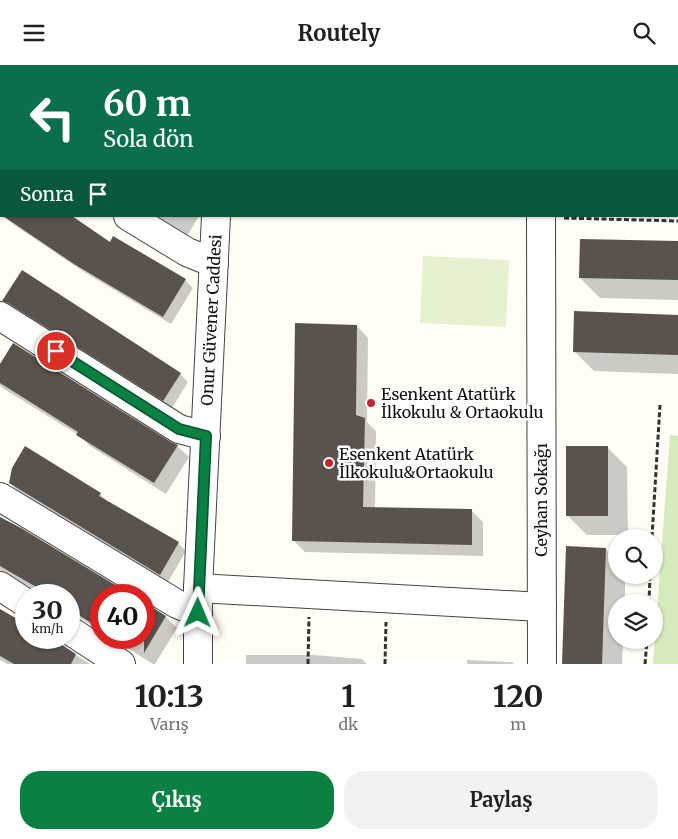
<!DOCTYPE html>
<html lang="tr">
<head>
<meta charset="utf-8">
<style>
	:root { --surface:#fff; --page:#f2f2f2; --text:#202124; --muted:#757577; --accent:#0b8043 }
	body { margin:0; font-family:Merriweather,serif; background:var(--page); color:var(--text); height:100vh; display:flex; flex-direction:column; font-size:19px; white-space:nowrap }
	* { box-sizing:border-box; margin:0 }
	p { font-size:16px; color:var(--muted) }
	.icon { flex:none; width:28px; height:28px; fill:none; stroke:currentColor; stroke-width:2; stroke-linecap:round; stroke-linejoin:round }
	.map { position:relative; height:599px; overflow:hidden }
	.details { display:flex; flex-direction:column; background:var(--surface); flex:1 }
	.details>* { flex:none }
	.guide { position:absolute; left:0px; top:0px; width:679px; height:152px; box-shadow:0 1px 4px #0004; background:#0b6e4f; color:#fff; overflow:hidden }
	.fabs { position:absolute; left:608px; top:464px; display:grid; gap:10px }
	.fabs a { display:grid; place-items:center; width:55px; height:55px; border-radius:50%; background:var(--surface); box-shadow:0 1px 4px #0004; font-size:25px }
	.speed { position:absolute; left:15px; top:519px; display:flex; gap:10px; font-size:25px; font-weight:700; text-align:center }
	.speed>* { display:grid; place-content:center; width:65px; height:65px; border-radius:50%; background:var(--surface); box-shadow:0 1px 4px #0004; line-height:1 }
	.speed small { font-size:12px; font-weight:400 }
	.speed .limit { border:8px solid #d22; background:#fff; color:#111 }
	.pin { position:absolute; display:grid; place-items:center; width:42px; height:42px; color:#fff; margin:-21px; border:2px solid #fff; border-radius:50%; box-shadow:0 1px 5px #0007 }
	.me { position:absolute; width:55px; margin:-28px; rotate:1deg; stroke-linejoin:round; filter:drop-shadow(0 0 4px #0008) }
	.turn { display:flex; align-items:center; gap:18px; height:105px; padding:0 20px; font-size:22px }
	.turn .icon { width:65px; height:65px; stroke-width:2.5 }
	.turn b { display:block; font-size:35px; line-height:42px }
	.then { display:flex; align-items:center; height:48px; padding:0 20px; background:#0003; gap:10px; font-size:19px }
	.eta { display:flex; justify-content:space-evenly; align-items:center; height:85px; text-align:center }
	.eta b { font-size:30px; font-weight:700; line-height:35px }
	.primary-button { display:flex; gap:10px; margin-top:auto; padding:10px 20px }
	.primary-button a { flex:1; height:58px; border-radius:20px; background:var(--accent); color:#fff; font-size:20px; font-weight:700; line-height:58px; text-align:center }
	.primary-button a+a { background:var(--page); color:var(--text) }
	header { display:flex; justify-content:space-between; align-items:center; height:65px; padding:0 20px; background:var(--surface); font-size:22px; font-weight:700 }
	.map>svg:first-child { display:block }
	.green { fill:#d5ebbd }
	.pitch { fill:#e6f2cf }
	.shadow { fill:#0003 }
	.building { fill:#5a524d }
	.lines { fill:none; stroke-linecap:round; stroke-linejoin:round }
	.minor-casing { stroke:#444; stroke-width:30 }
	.path { stroke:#333; stroke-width:3; stroke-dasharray:5 2.5; stroke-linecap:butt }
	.minor { stroke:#fff; stroke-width:28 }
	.route-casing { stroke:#07532c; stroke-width:12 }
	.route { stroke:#0b8043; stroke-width:9 }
	.poi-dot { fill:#c4262e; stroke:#fff; stroke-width:2 }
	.labels { text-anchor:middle; stroke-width:5; stroke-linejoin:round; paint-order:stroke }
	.street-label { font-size:16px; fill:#111; stroke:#fff }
	.poi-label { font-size:16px; fill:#111; stroke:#fff; text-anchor:start }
</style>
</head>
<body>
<header><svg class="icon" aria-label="menu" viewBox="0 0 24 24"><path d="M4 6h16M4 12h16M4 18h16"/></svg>Routely<svg class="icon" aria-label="search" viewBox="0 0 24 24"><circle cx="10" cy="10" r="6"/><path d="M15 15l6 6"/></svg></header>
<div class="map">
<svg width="678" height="599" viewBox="0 0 678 599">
	<rect width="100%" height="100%" fill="#fffdf5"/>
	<path class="green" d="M 670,370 L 678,371 L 678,599 L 653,599 Z"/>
	<path class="pitch" d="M 423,191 L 509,195 L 506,262 L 420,258 Z"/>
	<g class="shadow">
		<path d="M 46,0 L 138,0 L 140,1 L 48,1 Z"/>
		<path d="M 155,151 L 199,151 L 187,171 Z"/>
		<path d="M 5,152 L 110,179 L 185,215 L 193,223 L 171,259 L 84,207 L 13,159 Z"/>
		<path d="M 678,177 L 678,235 L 600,233 L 580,213 Z"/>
		<path d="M 3,236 L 180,309 L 188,317 L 172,343 L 17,245 L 11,243 Z"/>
		<path d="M 678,251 L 678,309 L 594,306 L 574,286 Z"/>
		<path d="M 357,261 L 368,273 L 367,357 L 376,366 L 375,444 L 472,446 L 483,457 L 483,491 L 305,487 L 293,475 Z"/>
		<path d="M 0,301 L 177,381 L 189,392 L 166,429 L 90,381 L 80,371 L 4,324 L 0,320 Z"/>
		<path d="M 607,382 L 627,402 L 628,470 L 587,470 L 567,450 Z"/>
		<path d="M 10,418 L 100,429 L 108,437 L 178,478 L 186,486 L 168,517 L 18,426 Z"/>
		<path d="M 0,453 L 130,530 L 101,530 L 101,567 L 69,545 L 69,530 L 43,530 L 0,505 Z"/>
		<path d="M 567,482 L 606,484 L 616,495 L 616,510 L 625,510 L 625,538 L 616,538 L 616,575 L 623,575 L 622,599 L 563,599 Z"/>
		<path d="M 144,539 L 166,552 L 177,563 L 155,599 L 153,599 L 110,572 L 144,572 Z"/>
		<path d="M 0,546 L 26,561 L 26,572 L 65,583 L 90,599 L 7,599 L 0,595 Z"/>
		<path d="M 246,590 L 314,590 L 362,594 L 367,599 L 246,599 Z"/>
		<path d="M 467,595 L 512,597 L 514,599 L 467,599 Z"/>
	</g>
	<g class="building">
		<path d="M 3,151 L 72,151 L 110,177 L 113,171 L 186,214 L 163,252 L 74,199 Z"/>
		<path d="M 580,174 L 678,176 L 678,215 L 579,213 Z"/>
		<path d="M 22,205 L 181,308 L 163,336 L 8,238 L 2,236 Z"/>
		<path d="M 574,246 L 678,250 L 678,290 L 573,287 Z"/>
		<path d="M 295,258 L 357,260 L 356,350 L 365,353 L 363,442 L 472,444 L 472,480 L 292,476 Z"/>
		<path d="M 13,278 L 171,377 L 178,380 L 154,418 L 76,370 L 78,367 L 0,318 L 0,299 Z"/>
		<path d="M 25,381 L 101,428 L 99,431 L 179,477 L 160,510 L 9,418 L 12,403 Z"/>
		<rect x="566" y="381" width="42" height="70"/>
		<path d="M 0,452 L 21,463 L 132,530 L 101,530 L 101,564 L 69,544 L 69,530 L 50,530 L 0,501 Z"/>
		<path d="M 566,481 L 606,483 L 602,599 L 562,599 Z"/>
		<path d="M 144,537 L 166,551 L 144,588 Z"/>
		<path d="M 0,544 L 26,559 L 26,572 L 50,572 L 76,589 L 71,599 L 14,599 L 0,591 Z"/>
	</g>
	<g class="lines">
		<defs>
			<g id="minor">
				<path d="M 540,0 L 540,1"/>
				<path d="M 223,1 L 223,0"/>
				<path d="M 0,74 L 1,74"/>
				<path d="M 128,151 L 187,187 L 214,198"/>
				<path d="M 541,151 L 542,599"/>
				<path d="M 0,251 L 179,364 L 206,371"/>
				<path d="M 0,432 L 177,539 L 198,548"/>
				<path d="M 0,521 L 26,538"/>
				<path d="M 198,523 L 542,542"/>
				<path d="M 69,565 L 121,599"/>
				<path d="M 198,599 L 198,523 L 216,151"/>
			</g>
		</defs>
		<use href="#minor" class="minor-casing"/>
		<g class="path">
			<path d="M 564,153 L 678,156"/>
			<path d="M 652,472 L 660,340"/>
			<path d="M 649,538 L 650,510"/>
			<path d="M 308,599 L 309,552"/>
			<path d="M 385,599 L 386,557"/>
			<path d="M 645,599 L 647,575"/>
		</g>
		<use href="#minor" class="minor"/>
	</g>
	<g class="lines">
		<defs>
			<path id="route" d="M 56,286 L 179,364 L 206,371 L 198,548"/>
		</defs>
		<use href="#route" class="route-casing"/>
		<use href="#route" class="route"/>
	</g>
	<g class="poi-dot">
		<circle cx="371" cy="338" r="5"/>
		<circle cx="329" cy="398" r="5"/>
	</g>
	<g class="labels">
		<g class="street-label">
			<text transform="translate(211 255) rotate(-87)" y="6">Onur Güvener Caddesi</text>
			<text transform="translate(541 435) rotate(-90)" y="6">Ceyhan Sokağı</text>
		</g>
		<g class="poi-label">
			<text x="381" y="335">Esenkent Atatürk<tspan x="381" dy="18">İlkokulu &amp; Ortaokulu</tspan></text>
			<text x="339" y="395">Esenkent Atatürk<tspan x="339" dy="18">İlkokulu&amp;Ortaokulu</tspan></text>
		</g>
	</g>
</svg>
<div class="fabs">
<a><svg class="icon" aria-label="search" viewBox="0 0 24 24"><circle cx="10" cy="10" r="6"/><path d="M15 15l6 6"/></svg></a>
<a><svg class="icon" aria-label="layers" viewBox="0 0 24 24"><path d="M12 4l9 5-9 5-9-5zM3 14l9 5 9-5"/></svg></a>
</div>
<div class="speed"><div>30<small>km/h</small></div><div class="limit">40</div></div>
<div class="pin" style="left:56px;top:286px;background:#d93025"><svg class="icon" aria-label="arrive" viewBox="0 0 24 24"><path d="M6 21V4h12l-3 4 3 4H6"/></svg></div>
<svg class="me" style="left:198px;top:548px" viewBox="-20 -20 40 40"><path d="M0-17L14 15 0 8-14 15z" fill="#0b8043" stroke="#fff" stroke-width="4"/></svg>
<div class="guide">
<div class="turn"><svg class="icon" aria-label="left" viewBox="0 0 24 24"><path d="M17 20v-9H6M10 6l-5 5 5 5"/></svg><div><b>60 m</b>Sola dön</div></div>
<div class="then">Sonra<svg class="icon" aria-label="arrive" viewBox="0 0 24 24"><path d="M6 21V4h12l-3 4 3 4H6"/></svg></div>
</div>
</div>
<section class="details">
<div class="eta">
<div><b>10:13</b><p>Varış</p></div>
<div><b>1</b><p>dk</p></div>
<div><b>120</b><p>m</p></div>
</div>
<div class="primary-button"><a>Çıkış</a><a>Paylaş</a></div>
</section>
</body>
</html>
